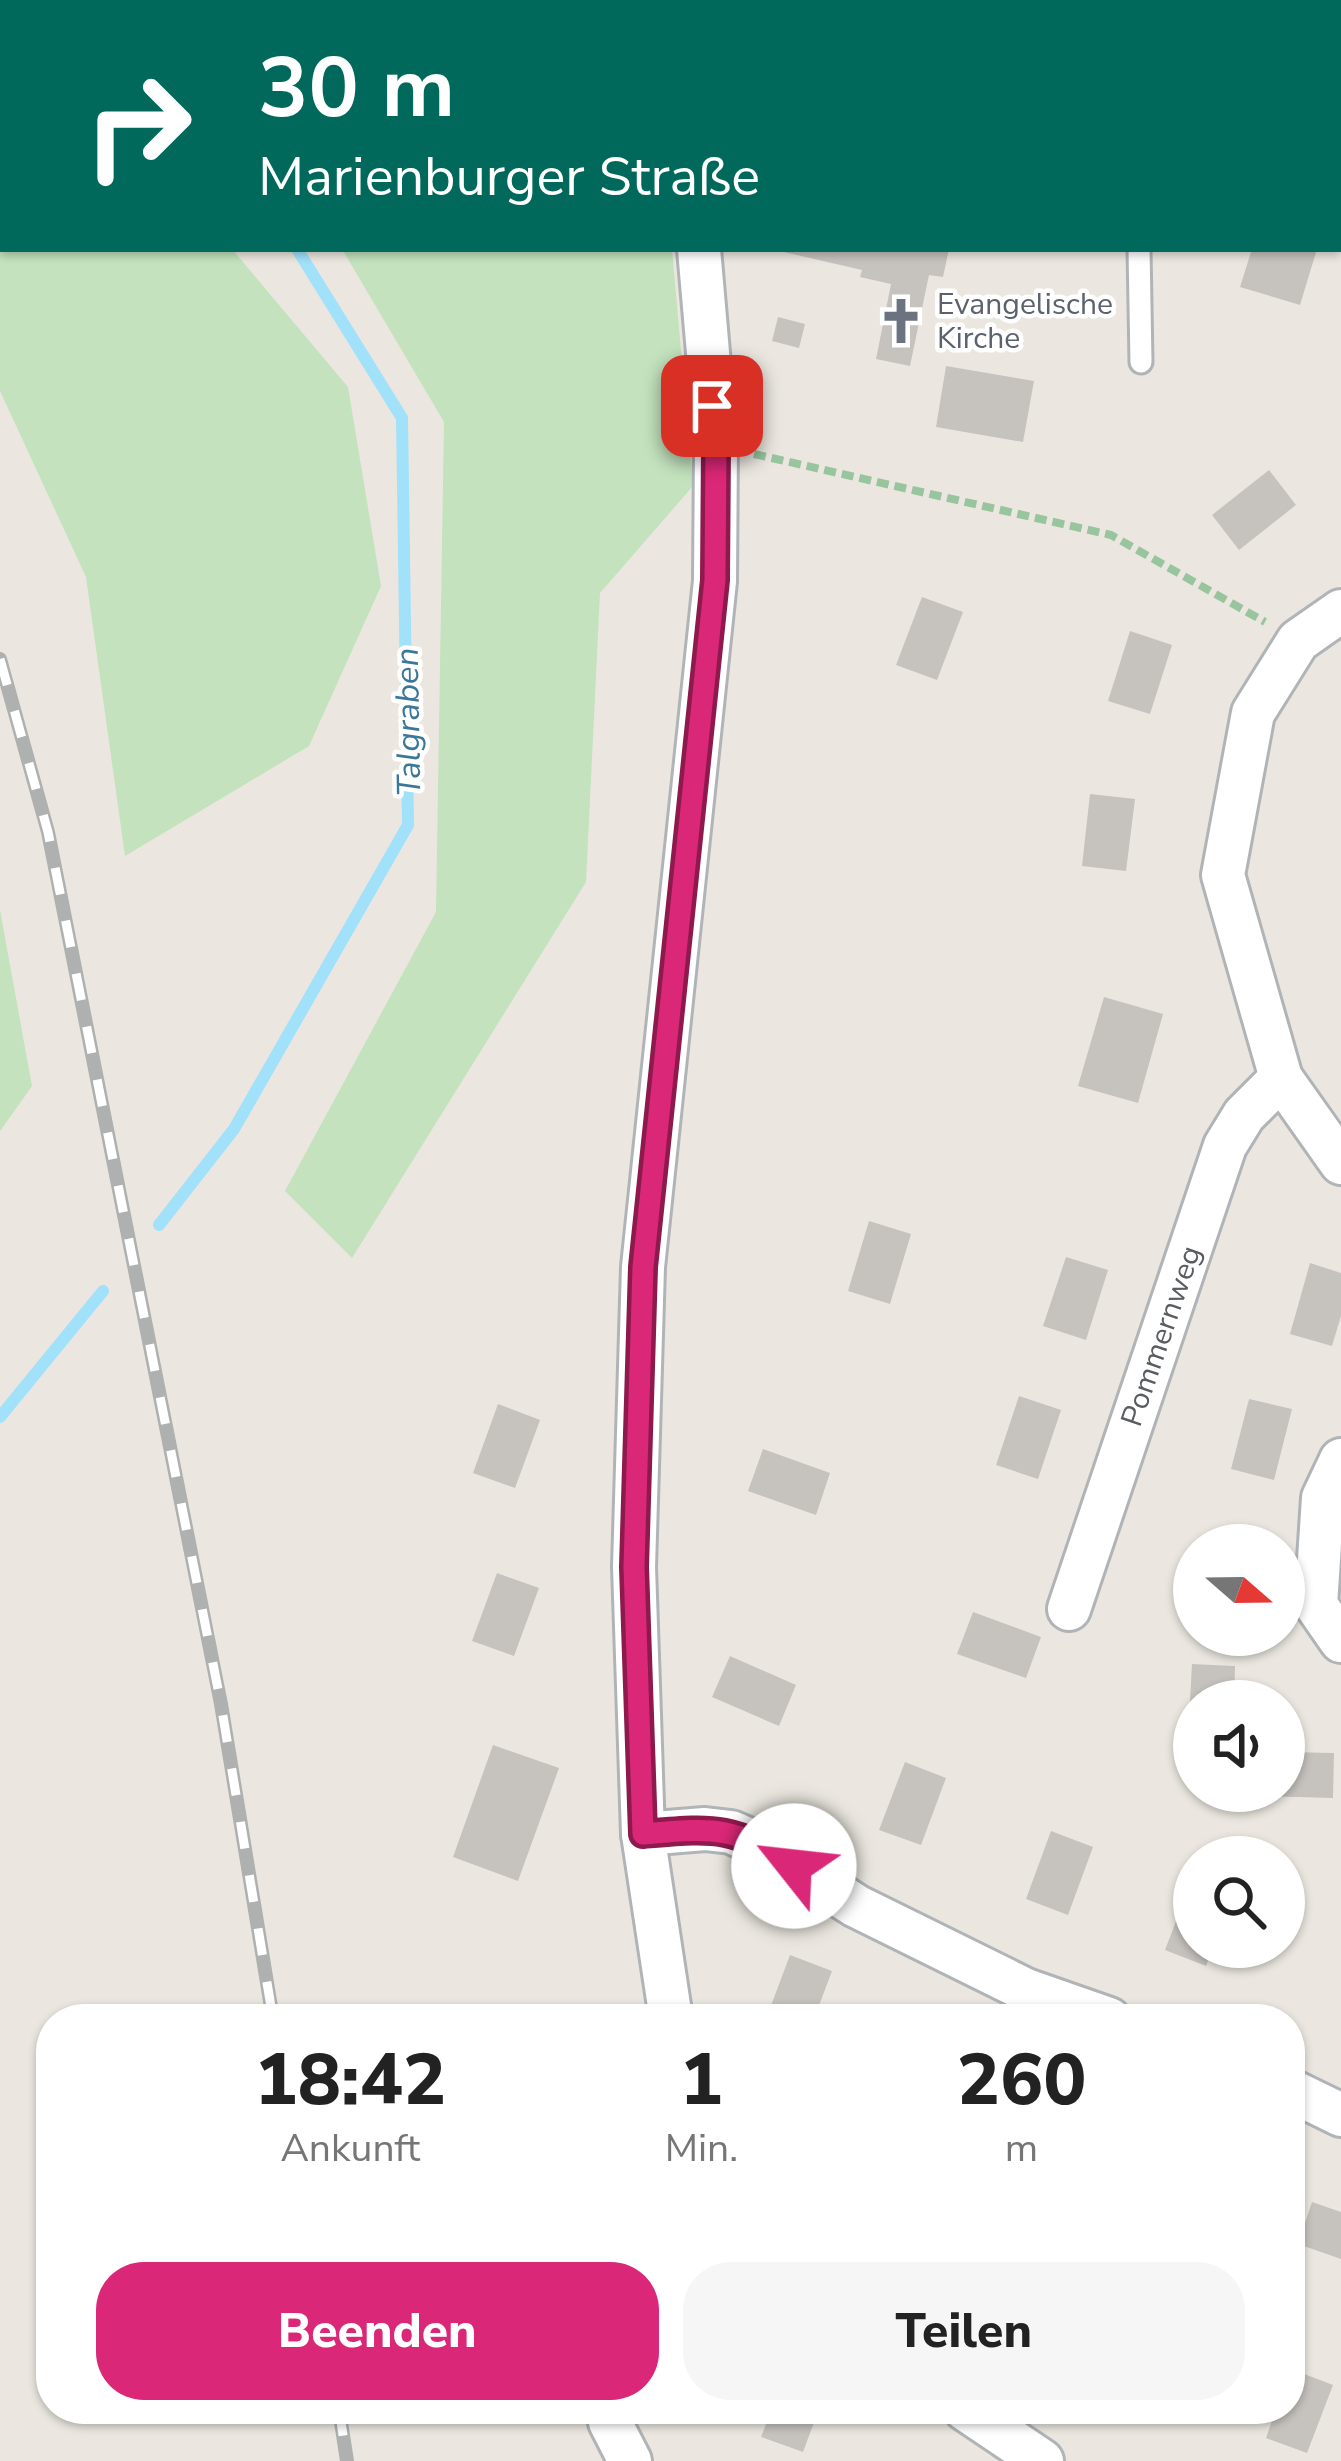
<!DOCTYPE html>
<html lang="de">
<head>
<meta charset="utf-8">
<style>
	:root { --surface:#fff; --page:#f6f6f6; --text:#222; --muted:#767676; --accent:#db2777 }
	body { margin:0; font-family:"Nunito Sans",sans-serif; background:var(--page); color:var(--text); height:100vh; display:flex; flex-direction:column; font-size:45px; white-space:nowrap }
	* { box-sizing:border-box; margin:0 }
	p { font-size:39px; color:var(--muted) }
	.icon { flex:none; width:66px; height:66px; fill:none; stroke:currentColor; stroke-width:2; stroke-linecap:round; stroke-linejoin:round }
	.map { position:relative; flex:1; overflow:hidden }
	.sheet { position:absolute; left:36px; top:2004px; width:1269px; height:420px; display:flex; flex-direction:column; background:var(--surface); border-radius:48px; box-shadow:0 3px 9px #0004 }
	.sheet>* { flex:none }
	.banner { position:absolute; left:0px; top:0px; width:1341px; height:252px; box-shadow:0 3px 9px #0004; background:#00695c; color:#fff; overflow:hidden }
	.needle { width:78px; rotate:110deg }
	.fabs { position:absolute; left:1173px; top:1524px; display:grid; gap:24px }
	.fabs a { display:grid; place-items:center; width:132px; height:132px; border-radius:50%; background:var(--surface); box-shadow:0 3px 9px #0004; font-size:60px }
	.pin { position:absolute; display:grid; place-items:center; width:102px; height:102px; color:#fff; margin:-51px; border-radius:24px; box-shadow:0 6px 18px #0006 }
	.me { position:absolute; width:132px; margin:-66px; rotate:299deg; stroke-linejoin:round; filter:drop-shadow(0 0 9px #0008) }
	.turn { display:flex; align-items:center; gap:42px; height:252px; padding:0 60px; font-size:54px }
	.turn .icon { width:156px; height:156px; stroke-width:2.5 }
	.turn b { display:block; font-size:84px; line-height:102px }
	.eta { display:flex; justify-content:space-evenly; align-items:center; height:204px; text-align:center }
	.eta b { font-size:72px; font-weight:800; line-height:84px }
	.cta { display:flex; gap:24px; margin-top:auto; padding:24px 60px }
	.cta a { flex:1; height:138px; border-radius:48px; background:var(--accent); color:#fff; font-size:48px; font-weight:800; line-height:138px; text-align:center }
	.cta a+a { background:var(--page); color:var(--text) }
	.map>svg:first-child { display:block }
	.green { fill:#c3e2bd }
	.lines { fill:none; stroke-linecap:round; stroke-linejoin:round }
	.stream { stroke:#a1e1fa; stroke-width:12 }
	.building { fill:#c6c2be }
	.service-casing { stroke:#b1b4b7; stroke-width:27 }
	.minor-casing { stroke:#b1b4b7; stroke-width:48 }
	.path { stroke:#98c59e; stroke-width:8; stroke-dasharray:12 6; stroke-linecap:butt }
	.service { stroke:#fff; stroke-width:21 }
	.minor { stroke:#fff; stroke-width:42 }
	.rail-casing { stroke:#afb0b0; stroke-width:14 }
	.rail { stroke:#fff; stroke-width:9; stroke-dasharray:27; stroke-linecap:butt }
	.route-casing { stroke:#8e194d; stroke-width:30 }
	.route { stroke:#db2777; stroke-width:21 }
	.labels { text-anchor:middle; stroke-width:9; stroke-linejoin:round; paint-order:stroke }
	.worship-label { font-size:30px; fill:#5b616d; stroke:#fff; text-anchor:start }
	.street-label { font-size:30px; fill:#595d60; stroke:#fff }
	.water-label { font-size:33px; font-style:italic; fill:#3b7799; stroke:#fff }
</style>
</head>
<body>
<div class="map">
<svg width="1341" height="2461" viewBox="0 0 1341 2461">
	<rect width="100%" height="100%" fill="#ebe7e0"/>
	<g class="green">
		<path d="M 194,0 L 647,0 L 649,3 L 196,3 Z"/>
		<path d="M 3,241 L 3,249 L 232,249 L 348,387 L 381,586 L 309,746 L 125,856 L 86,577 L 0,391 L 0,244 Z"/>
		<path d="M 342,249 L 672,249 L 693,486 L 600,593 L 586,882 L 352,1258 L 285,1191 L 436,912 L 444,422 Z"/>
		<path d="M 0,910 L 32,1086 L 0,1131 Z"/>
	</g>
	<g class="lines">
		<g class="stream">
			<path d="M 141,0 L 143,3"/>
			<path d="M 159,1225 L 234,1129 L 408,825 L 402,418 L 297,249"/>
			<path d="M 0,1417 L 103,1291"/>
		</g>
	</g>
	<g class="building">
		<path d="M 771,249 L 949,249 L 943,277 L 929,275 L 910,366 L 876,359 L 891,284 L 860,277 L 862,270 Z"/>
		<path d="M 1252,249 L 1317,249 L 1300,305 L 1240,287 Z"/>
		<path d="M 778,317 L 805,324 L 799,348 L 772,341 Z"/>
		<path d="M 946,366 L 1034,381 L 1023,442 L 936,427 Z"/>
		<path d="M 1269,470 L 1296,505 L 1239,550 L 1212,515 Z"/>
		<path d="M 922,597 L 963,612 L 937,680 L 896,665 Z"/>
		<path d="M 1130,631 L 1172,645 L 1150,714 L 1108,701 Z"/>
		<path d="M 1090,794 L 1135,799 L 1126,871 L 1082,866 Z"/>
		<path d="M 1104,997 L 1163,1014 L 1138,1103 L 1078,1086 Z"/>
		<path d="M 869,1221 L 911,1234 L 890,1304 L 848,1291 Z"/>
		<path d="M 1066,1257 L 1108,1270 L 1086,1340 L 1043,1326 Z"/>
		<path d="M 1310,1263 L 1341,1273 L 1341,1316 L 1332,1346 L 1290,1334 Z"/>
		<path d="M 1019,1396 L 1061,1410 L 1038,1479 L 996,1465 Z"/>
		<path d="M 1249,1399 L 1292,1409 L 1274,1480 L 1231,1469 Z"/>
		<path d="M 498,1404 L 540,1420 L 515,1488 L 473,1473 Z"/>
		<path d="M 763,1449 L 830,1473 L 816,1515 L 748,1491 Z"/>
		<path d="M 497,1573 L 539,1588 L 514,1656 L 472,1641 Z"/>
		<path d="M 973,1612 L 1041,1637 L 1026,1678 L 957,1654 Z"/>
		<path d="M 730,1656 L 796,1685 L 779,1726 L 712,1697 Z"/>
		<path d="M 1192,1664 L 1235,1666 L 1234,1701 L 1194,1701 L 1194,1737 L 1188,1737 Z"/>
		<path d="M 493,1745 L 559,1768 L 518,1881 L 453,1857 Z"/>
		<path d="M 1284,1752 L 1334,1753 L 1333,1798 L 1260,1796 L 1260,1791 L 1284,1791 Z"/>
		<path d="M 905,1762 L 946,1778 L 921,1845 L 879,1830 Z"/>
		<path d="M 1051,1831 L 1093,1847 L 1068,1915 L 1026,1899 Z"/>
		<path d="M 1191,1882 L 1194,1883 L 1194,1947 L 1213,1947 L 1206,1966 L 1165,1950 Z"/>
		<path d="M 790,1955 L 832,1971 L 814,2019 L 766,2019 Z"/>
		<path d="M 1312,2202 L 1341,2212 L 1341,2259 L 1298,2244 Z"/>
		<path d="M 1291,2369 L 1333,2385 L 1307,2453 L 1266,2438 L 1276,2409 L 1290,2409 Z"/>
		<path d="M 772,2409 L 819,2409 L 803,2452 L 761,2437 Z"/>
		<path d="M 1124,2409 L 1160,2409 L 1156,2421 Z"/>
	</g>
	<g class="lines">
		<defs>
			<path id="service" d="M 1139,249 L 1141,362"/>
			<g id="minor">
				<path d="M 655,0 L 656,3"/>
				<path d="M 1341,611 L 1298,641 L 1253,713 L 1223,875 L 1281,1078 L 1341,1163"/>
				<path d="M 1341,1460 L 1323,1498 L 1316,1605 L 1341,1641"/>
				<path d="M 1069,1609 L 1225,1146 L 1244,1115 L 1281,1078"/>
				<path d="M 643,1834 L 705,1829 L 731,1832 L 763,1846 L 856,1906 L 1026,1990 L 1109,2019"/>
				<path d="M 671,2019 L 643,1834 L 634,1567 L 643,1267 L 715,581 L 716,445 L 699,249"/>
				<path d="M 1290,2090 L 1341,2115"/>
				<path d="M 608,2409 L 610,2422 L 630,2461"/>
				<path d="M 965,2409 L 1042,2461"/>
			</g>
		</defs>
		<use href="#service" class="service-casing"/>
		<use href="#minor" class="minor-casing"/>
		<path class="path" d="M 754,454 L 1111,535 L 1265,622"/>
		<use href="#service" class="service"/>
		<use href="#minor" class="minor"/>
		<defs>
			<g id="rail">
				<path d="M 0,659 L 48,832 L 221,1704 L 273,2019"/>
				<path d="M 339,2409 L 347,2461"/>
			</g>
		</defs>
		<use href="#rail" class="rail-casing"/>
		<use href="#rail" class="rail"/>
	</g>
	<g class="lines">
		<defs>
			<path id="route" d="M 712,406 L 716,445 L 715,580 L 643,1267 L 634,1567 L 643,1834 C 715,1828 732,1825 794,1866"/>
		</defs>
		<use href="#route" class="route-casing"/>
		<use href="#route" class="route"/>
	</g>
	<defs>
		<symbol id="church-bare" viewBox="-9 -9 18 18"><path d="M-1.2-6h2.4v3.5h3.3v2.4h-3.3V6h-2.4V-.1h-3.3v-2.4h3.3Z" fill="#6b7280" stroke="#fff" stroke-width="2.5" paint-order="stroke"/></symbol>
	</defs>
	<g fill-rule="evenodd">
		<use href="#church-bare" x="868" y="288" width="66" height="66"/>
	</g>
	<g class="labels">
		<g class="worship-label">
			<text x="937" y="314">Evangelische<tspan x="937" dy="34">Kirche</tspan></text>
		</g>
		<g class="street-label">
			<text transform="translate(1161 1336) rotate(-71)" y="10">Pommernweg</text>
		</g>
		<g class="water-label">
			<text transform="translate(407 722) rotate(-91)" y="12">Talgraben</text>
		</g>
	</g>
</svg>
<div class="fabs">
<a><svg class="needle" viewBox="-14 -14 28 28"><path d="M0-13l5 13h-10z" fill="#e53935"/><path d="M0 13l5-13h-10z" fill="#767676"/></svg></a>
<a><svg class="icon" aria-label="sound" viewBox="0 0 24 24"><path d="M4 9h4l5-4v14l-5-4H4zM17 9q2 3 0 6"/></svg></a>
<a><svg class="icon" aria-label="search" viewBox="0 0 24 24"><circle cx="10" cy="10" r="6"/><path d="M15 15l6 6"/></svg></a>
</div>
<div class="pin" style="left:712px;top:406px;background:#d93025"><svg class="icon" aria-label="arrive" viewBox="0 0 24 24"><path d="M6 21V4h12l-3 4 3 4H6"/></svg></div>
<svg class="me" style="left:794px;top:1866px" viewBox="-20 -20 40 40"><circle r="19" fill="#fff"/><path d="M0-13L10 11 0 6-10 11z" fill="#db2777"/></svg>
<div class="banner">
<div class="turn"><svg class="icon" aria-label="right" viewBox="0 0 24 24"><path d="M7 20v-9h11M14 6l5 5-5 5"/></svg><div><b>30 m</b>Marienburger Straße</div></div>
</div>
<section class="sheet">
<div class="eta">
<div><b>18:42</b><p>Ankunft</p></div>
<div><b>1</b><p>Min.</p></div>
<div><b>260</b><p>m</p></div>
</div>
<div class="cta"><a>Beenden</a><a>Teilen</a></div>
</section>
</div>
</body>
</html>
